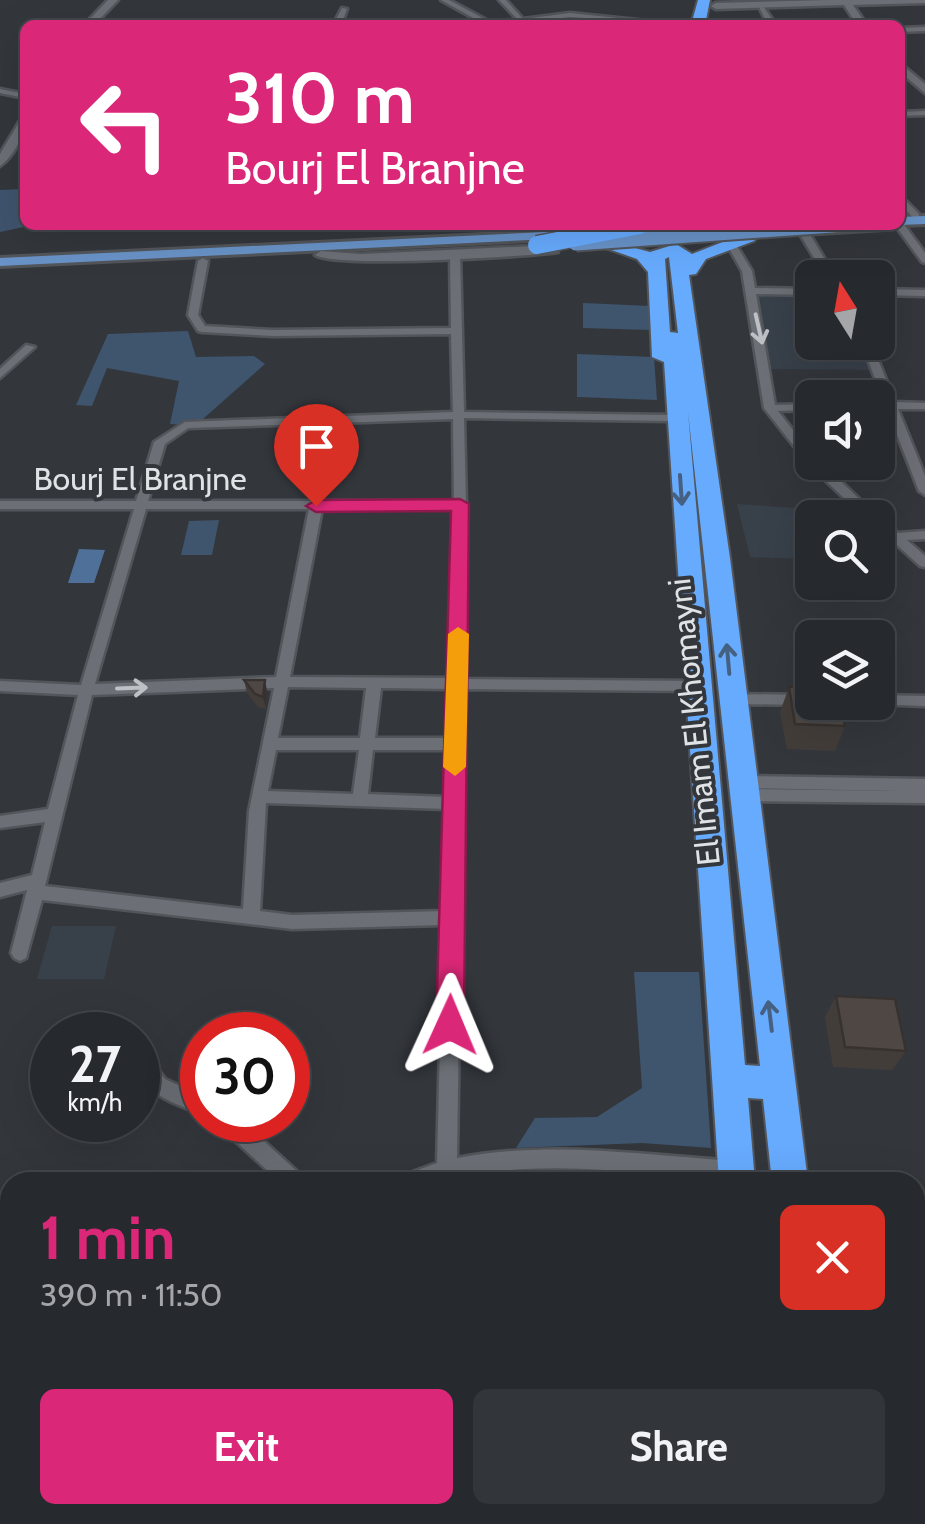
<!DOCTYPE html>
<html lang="en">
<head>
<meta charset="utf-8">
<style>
	:root { --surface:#26292d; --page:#323539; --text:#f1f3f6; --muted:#a4a6aa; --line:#424549; --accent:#db2777 }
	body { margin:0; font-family:Cabin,sans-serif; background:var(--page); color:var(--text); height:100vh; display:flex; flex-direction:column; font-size:38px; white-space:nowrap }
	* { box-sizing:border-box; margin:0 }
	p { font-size:32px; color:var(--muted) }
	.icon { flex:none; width:55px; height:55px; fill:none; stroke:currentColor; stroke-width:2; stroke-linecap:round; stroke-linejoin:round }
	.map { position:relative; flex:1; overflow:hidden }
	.sheet { position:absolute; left:0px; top:1172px; width:925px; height:352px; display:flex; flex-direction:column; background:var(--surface); border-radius:30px 30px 0 0; box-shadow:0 10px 40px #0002,0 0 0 2px var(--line) }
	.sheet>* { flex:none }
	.banner { position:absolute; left:20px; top:20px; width:885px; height:210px; border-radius:15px; box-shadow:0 10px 40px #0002,0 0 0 2px var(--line); background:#db2777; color:#fff; overflow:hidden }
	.needle { width:65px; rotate:349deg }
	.fabs { position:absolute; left:795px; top:260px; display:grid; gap:20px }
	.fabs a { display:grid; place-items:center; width:100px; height:100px; border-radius:15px; background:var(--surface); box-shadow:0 10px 40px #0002,0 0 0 2px var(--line); font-size:50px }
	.speed { position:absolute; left:30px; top:1012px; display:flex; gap:20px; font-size:50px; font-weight:700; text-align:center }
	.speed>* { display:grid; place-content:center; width:130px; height:130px; border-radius:50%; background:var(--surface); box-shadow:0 10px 40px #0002,0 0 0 2px var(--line); line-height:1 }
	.speed small { font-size:25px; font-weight:400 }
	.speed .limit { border:15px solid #d22; background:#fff; color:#111 }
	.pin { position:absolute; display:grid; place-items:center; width:85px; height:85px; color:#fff; margin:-102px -42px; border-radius:50% 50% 50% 0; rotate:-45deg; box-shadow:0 0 10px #0007 }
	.pin .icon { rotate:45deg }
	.me { position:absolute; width:110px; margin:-55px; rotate:1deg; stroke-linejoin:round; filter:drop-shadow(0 0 8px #0008) }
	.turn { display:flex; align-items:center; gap:35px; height:210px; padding:0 40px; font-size:45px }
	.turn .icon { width:130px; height:130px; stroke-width:2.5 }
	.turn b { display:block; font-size:70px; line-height:85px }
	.round { display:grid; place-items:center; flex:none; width:105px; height:105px; border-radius:15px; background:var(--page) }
	.head { display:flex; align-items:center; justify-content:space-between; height:170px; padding:0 40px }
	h1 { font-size:60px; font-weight:700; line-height:75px; color:var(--accent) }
	.cta { display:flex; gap:20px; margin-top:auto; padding:20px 40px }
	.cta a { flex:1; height:115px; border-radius:15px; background:var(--accent); color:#fff; font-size:40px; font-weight:700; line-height:115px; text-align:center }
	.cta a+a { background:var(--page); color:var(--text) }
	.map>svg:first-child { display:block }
	.built { fill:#38404a }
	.green { fill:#3f546d }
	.water { fill:#4f7099 }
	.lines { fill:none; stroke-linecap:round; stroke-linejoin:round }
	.street-casing { stroke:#52555a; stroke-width:5 }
	.secondary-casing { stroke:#52555a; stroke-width:5 }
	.primary-casing { stroke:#52555a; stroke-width:6 }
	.highway-casing { stroke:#52555a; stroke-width:4 }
	.street { fill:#6c7076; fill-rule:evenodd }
	.secondary { fill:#6c7076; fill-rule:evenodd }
	.primary { fill:#6993c8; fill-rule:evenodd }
	.highway { fill:#67abfe; fill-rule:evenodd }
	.primary-bridge-casing { stroke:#52555a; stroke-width:19; stroke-linecap:butt }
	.highway-bridge-casing { stroke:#52555a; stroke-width:21; stroke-linecap:butt }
	.primary-bridge { stroke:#6993c8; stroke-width:15 }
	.highway-bridge { stroke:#67abfe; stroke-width:18 }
	.wall { fill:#433d3a }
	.shaded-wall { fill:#373230 }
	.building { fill:#4e4744; stroke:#373230; stroke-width:2.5 }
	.oneway { stroke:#bdc0c4 }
	.oneway2 { stroke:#456080 }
	.route { fill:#db2777; stroke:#8e194d; stroke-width:2.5 }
	.slow { fill:#f59e0b }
	.labels { text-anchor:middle; stroke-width:8; stroke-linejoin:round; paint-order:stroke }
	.street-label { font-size:32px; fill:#e0e3e6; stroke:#33373c }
</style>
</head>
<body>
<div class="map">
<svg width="925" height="1524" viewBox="0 0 925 1524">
	<rect width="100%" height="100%" fill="#33373c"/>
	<g class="built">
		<path d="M 812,295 L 812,342 L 860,343 L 870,370 L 771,369 L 757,296 Z"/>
		<path d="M 737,504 L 828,510 L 830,517 L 812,518 L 812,559 L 750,557 Z"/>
		<path d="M 52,926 L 116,926 L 104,979 L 37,979 Z"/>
		<path d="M 465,1168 L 714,1178 L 714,1182 L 464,1182 Z"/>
		<path d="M 442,1515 L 735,1515 L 736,1524 L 441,1524 Z"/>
	</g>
	<g class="green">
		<path d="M 25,189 L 25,225 L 33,225 L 0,232 L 0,190 Z"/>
		<path d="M 583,303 L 650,306 L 651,330 L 583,328 Z"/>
		<path d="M 188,331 L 196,357 L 254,356 L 265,364 L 195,426 L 170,424 L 179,381 L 107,368 L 92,406 L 76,405 L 108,334 Z"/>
		<path d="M 577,354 L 654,357 L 657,400 L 577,397 Z"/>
		<path d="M 219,520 L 212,555 L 181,555 L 189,521 Z"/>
		<path d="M 634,972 L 699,972 L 711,1148 L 642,1143 L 516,1148 L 535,1118 L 597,1117 L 642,1088 Z"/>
	</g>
	<path class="water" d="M 79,549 L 105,550 L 94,583 L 68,583 Z"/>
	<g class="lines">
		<defs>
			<g id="street">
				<path d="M 441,0 L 449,0 L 492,23 L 517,19 L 499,0 L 506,0 L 523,19 L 570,13 L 685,25 L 570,17 L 507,25 L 486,25 Z"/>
				<path d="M 761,3 L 776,25 L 768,25 L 758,5 Z"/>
				<path d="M 342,8 L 347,9 L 341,25 L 333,25 Z"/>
				<path d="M 264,21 L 270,21 L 271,25 L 263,25 Z"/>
				<path d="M 925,27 L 925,31 L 900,32 L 900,28 Z"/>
				<path d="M 0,89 L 25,94 L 25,98 L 0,93 Z"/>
				<path d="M 925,111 L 925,115 L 900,116 L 900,112 Z"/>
				<path d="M 900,195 L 919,214 L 919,218 L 913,218 L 900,203 Z"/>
				<path d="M 900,222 L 903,223 L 925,253 L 925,263 L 922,262 L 895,225 L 900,225 Z"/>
				<path d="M 803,228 L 808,231 L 836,278 L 826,278 L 798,231 Z"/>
				<path d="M 725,236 L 731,236 L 752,271 L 755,288 L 812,289 L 812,295 L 756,294 L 775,405 L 812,404 L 812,410 L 778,411 L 812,454 L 812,462 L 821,462 L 879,518 L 898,533 L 925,531 L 925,539 L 907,540 L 925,556 L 925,567 L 920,566 L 878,528 L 878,518 L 865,518 L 808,464 L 764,408 L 742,271 L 723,238 Z"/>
				<path d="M 455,252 L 460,255 L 464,412 L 670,415 L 676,418 L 670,421 L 464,418 L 466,505 L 464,679 L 697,681 L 704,686 L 697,691 L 464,689 L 457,1158 C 549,1140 643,1155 736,1161 L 743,1164 L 746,1171 L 743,1178 L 736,1181 C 666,1176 595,1165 525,1169 C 482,1171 444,1182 401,1182 L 404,1175 L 437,1163 L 443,925 L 292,929 L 42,900 L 26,958 L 20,961 L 14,958 L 11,953 L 27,890 L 0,897 L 0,883 L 32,875 L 45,822 L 0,828 L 0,816 L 48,809 L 78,695 L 0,691 L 0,681 L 81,685 L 134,509 L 0,509 L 0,501 L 136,501 L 154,442 L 185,422 L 453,412 L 451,334 L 273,336 L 202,332 L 198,331 L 188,315 L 198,261 L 203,258 L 208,261 L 198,315 L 205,326 L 273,330 L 451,328 L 450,255 ZM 453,419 L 454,501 L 148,501 L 165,444 L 188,428 ZM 146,509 L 309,509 L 276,677 L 95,684 ZM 322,509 L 454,509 L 450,678 L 290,677 ZM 288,687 L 366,688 L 360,738 L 278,738 ZM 274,688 L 249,811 L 243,909 L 45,886 L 92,695 ZM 381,688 L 449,689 L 448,738 L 375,738 ZM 276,750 L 359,750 L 353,794 L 268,791 ZM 373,750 L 448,750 L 447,797 L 368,794 ZM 266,803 L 446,809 L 444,911 L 292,915 L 260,911 Z"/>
				<path d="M 878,289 L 925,290 L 925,296 L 878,295 Z"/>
				<path d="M 861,342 L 871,342 L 895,402 L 925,403 L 925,409 L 898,409 L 925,476 L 925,495 L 919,491 L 887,409 L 878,408 L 878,402 L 884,402 Z"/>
				<path d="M 26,345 L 35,347 L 0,378 L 0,369 Z"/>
				<path d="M 733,694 L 812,695 L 812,702 L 818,702 L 812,705 L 733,704 L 726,699 Z"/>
				<path d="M 878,695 L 925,696 L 925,706 L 873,704 L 878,702 Z"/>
				<path d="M 743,776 L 925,779 L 925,803 L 745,801 L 740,799 L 737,795 L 740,791 L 745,789 L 899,791 L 743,788 L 738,786 L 735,782 L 738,778 Z"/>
				<path d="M 138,1047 L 144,1050 L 165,1079 L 202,1096 L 202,1114 C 165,1100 135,1092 138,1047 Z"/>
				<path d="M 218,1120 L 241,1120 L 300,1174 L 302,1182 L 280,1182 L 220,1127 Z"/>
				<rect x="0" y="1222" width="10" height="20"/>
				<path d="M 10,1298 L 10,1358 L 8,1364 L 0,1367 L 0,1307 L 3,1301 Z"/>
				<rect x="915" y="1439" width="10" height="22"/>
				<path d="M 10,1505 L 10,1515 L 36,1515 L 32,1523 L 0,1524 L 0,1506 Z"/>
				<path d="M 258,1515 L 282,1515 L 281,1524 L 257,1524 Z"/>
			</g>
			<g id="secondary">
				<path d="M 108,0 L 118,0 L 94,25 L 84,25 Z"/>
				<path d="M 829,0 L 925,0 L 925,3 L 853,5 L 867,25 L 857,25 L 844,5 L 716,9 L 711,6 L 716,3 Z"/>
				<path d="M 900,63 L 925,84 L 925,93 L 900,72 Z"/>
				<path d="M 25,118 C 25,135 13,157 0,166 L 0,154 L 21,119 Z"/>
				<path d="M 899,225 L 893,229 L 812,234 L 806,230 C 829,218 872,225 899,225 Z"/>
				<path d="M 554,245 L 558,246 L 558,252 C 525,257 336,268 315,255 L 321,251 L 361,254 Z"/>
			</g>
			<g id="primary">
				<path d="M 925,216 L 925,224 L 900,225 L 899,225 L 900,217 Z"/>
				<path d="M 668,225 L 713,227 L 706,231 L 618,236 L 611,232 L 618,228 Z"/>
				<path d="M 566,231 L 571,232 L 571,238 L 0,266 L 0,258 Z"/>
			</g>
			<g id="highway">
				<path d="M 698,0 L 710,0 L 705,25 L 691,25 Z"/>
				<path d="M 748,232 L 757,237 L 754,241 L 706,259 L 696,274 L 689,275 L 730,558 L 808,1182 L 772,1182 L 763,1099 L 748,1098 L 755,1182 L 719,1182 L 664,362 L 652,357 L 648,272 L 637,259 L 600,246 L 609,241 L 650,252 L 676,244 L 692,254 ZM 669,257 L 678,333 L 670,332 L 665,259 ZM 688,412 L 760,1066 L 745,1065 Z"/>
				<path d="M 747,1515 L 789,1515 L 790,1524 L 748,1524 Z"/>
				<path d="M 811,1515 L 853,1515 L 854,1524 L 812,1524 Z"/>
			</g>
		</defs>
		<use href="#street" class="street-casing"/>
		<use href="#secondary" class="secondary-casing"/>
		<use href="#primary" class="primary-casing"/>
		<use href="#highway" class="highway-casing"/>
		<use href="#street" class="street"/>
		<use href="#secondary" class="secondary"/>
		<use href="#primary" class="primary"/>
		<use href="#highway" class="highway"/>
		<defs>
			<path id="primary-bridge" d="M 576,243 L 832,225"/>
			<path id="highway-bridge" d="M 537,245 L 640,225"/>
		</defs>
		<use href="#primary-bridge" class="primary-bridge-casing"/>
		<use href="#highway-bridge" class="highway-bridge-casing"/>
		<use href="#primary-bridge" class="primary-bridge"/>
		<use href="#highway-bridge" class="highway-bridge"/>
	</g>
	<g class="wall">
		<path d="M 244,680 L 265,680 L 267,692 L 266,709 L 258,707 L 247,693 Z"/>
		<path d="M 789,687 L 845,726 L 835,751 L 787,749 L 780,712 Z"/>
		<path d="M 836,996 L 906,1051 L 892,1070 L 833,1067 L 825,1017 Z"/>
	</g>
	<path class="shaded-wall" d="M 265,680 L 267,692 L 266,709 L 263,697 Z"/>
	<g class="building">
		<path d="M 244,680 L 265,680 L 263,697 L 255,694 Z"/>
		<path d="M 812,685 L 812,702 L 840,702 L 845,726 L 795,724 L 789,687 Z"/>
		<path d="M 836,996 L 895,999 L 906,1051 L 845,1047 Z"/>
	</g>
	<defs><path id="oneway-shaft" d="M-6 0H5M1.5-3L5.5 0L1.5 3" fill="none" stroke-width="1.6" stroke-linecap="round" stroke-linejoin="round" transform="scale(2.5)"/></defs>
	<g class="oneway">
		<use href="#oneway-shaft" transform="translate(759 329) rotate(77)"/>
		<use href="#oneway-shaft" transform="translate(132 688) rotate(-2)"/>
	</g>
	<g class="oneway2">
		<use href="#oneway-shaft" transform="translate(681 490) rotate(86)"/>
		<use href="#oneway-shaft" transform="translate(728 659) rotate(-95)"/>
		<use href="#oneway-shaft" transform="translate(770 1016) rotate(-97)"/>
	</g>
	<path class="route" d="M 460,499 L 469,504 L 464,1025 L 460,1034 L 450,1038 L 440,1034 L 436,1025 L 451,511 L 316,512 L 306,506 L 316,500 Z"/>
	<path class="slow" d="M 458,627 L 469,634 L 466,767 L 455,776 L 443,767 L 448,634 Z"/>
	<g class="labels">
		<g class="street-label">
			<text x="140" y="490">Bourj El Branjne</text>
			<text transform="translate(694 722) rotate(-96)" y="11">El Imam El Khomayni</text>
		</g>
	</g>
</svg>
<div class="fabs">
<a><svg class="needle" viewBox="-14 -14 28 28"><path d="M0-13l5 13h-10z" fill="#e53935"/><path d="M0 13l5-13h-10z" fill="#a4a6aa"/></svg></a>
<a><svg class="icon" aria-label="sound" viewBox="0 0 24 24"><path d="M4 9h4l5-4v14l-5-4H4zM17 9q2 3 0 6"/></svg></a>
<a><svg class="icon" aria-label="search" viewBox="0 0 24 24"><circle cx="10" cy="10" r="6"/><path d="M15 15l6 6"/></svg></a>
<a><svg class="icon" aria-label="layers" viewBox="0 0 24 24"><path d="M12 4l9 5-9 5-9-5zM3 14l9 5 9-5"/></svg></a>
</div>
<div class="speed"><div>27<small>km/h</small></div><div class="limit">30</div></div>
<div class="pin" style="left:316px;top:506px;background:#d93025"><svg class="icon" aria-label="arrive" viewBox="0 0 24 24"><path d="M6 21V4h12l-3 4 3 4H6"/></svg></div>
<svg class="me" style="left:450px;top:1025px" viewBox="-20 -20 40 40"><path d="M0-17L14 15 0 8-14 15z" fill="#db2777" stroke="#fff" stroke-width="4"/></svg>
<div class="banner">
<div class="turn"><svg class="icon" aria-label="left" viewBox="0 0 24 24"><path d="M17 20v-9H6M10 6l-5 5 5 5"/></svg><div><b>310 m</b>Bourj El Branjne</div></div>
</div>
<section class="sheet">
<div class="head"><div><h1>1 min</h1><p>390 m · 11:50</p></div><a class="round" style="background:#d93025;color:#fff"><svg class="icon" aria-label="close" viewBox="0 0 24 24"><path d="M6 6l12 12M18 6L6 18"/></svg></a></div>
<div class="cta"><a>Exit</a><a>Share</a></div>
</section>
</div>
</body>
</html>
